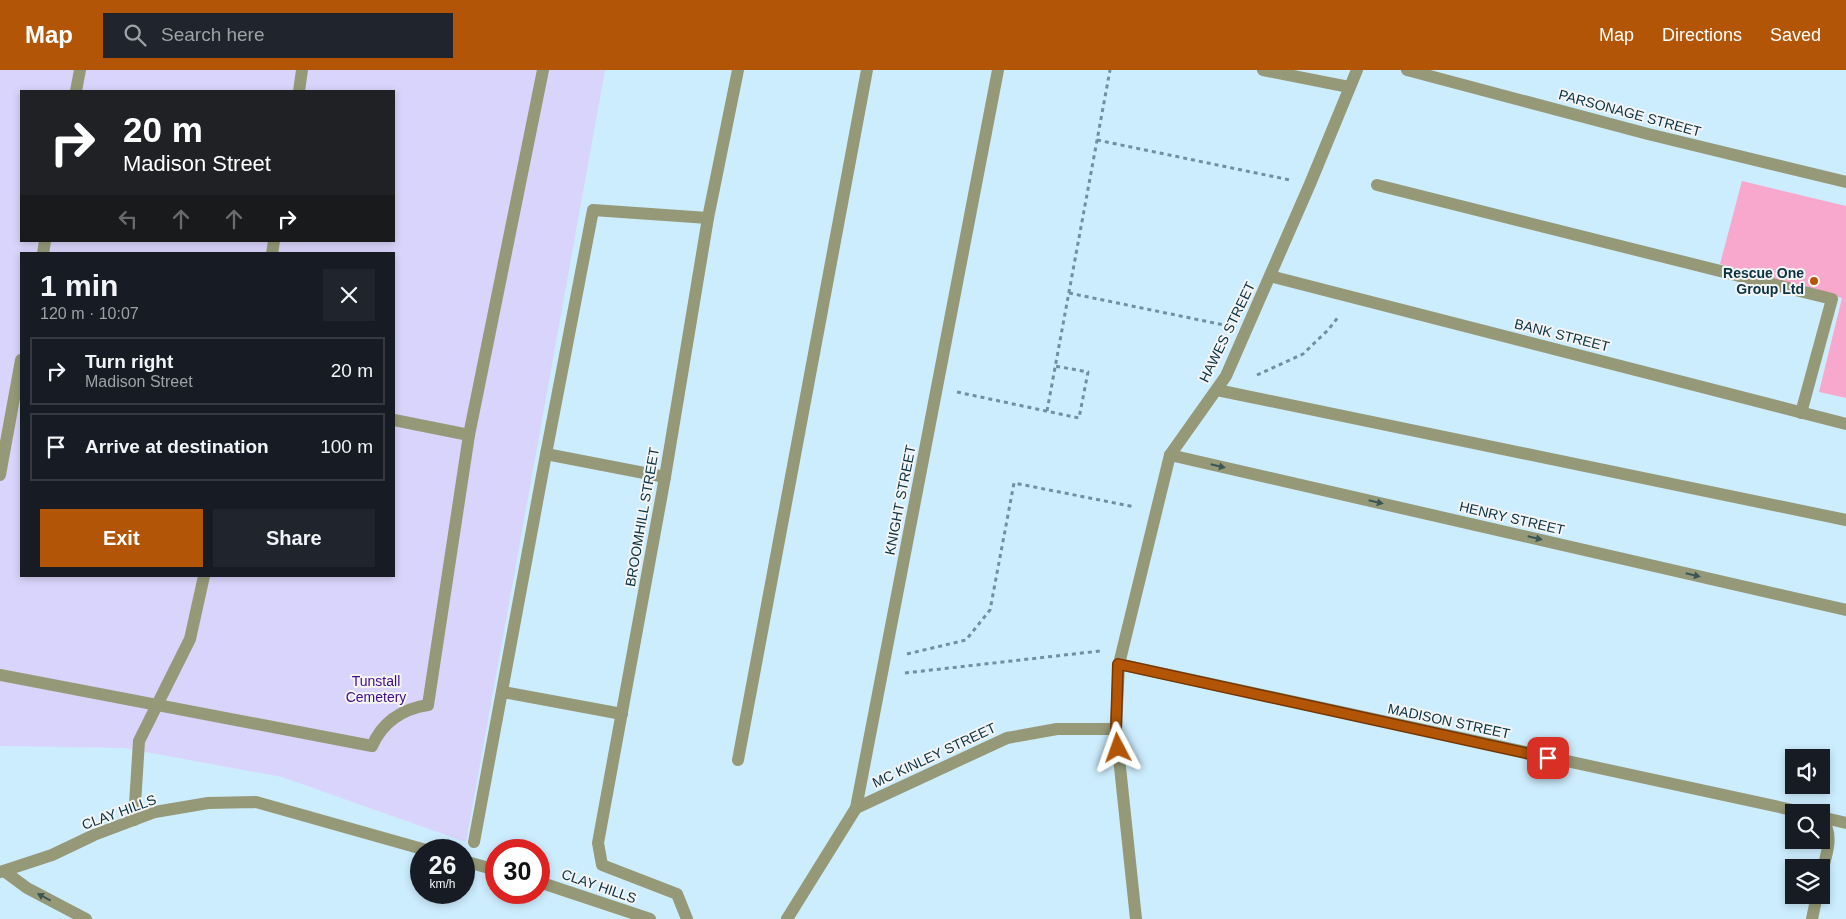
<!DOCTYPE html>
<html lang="en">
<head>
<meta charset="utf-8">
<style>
	:root { --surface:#171b24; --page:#20242c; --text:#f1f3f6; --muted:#9ea1a6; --line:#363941; --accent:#b35506 }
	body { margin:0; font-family:Arial,sans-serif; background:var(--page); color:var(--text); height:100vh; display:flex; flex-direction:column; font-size:19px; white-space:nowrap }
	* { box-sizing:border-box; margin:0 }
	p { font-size:16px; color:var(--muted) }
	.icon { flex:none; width:28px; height:28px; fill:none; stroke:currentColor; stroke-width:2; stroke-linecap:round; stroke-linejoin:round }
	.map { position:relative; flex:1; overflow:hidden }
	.panel { position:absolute; left:20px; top:182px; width:375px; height:325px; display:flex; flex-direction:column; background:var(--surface); border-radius:0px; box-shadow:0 2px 8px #0003 }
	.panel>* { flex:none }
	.hud { position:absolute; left:20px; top:20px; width:375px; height:152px; border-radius:0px; box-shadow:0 2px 8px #0003; background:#202124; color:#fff; overflow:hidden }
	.tools { position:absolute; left:1785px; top:679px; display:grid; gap:10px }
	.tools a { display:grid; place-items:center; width:45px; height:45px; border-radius:0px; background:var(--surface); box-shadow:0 2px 8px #0003; font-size:25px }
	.speed { position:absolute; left:410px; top:769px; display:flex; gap:10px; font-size:25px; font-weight:700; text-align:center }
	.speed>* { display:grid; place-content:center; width:65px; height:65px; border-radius:50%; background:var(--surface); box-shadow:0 2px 8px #0003; line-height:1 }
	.speed small { font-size:12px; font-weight:400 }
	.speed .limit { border:8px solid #d22; background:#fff; color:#111 }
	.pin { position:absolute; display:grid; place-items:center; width:42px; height:42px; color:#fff; margin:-21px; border-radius:10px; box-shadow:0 2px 8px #0006 }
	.me { position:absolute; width:55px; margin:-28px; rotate:356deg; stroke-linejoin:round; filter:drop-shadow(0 0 4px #0008) }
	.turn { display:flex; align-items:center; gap:18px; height:105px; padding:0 20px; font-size:22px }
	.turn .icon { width:65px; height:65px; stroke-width:2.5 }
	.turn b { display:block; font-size:35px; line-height:42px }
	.lanes { display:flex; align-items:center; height:48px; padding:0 20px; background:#0003; justify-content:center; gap:25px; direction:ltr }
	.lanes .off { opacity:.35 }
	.round { display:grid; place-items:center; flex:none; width:52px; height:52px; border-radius:0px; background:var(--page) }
	.summary { display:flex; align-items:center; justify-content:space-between; height:85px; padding:0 20px }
	h1 { font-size:30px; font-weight:700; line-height:38px }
	.primary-button { display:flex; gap:10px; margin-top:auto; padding:10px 20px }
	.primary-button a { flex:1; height:58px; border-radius:0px; background:var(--accent); color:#fff; font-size:20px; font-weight:700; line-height:58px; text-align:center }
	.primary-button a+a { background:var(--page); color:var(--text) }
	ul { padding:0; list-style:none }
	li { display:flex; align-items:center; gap:15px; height:68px; margin:0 10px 8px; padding:0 10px; border:2px solid var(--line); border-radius:0px }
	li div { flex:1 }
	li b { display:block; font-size:19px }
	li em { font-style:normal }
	header { display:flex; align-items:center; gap:30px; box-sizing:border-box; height:70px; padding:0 25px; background:var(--accent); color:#fff }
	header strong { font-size:24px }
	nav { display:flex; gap:28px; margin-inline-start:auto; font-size:18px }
	.search { width:350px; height:45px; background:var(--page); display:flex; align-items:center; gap:12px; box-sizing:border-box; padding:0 18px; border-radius:0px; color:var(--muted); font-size:19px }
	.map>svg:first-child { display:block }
	.green { fill:#d9d4fb; fill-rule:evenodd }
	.building { fill:#f9a8cd }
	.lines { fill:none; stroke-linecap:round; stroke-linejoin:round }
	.path { stroke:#6d91a2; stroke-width:3; stroke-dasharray:4 4; stroke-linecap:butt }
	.minor { stroke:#969977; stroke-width:12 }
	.oneway { fill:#3a5655 }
	.route-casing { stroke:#743704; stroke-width:12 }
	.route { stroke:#b35506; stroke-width:9 }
	.poi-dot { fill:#b35506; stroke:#f4f4f4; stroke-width:2 }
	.labels { text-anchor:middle; stroke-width:4; stroke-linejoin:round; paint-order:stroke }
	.street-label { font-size:14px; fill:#093242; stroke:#f4f4f4 }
	.poi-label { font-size:14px; font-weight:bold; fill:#093242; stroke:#f4f4f4; text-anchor:end }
	.park-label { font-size:14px; fill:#3f0c8d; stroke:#f4f4f4 }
</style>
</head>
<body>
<header>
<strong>Map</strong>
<div class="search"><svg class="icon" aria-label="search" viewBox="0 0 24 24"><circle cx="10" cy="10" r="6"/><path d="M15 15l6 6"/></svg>Search here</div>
<nav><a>Map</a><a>Directions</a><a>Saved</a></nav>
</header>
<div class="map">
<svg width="1846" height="849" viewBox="0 0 1846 849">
	<rect width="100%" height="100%" fill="#ccedfe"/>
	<path class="green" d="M 0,0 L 605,0 L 466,772 L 282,707 L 124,678 L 0,676 ZM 21,21 L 394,21 L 394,171 L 21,171 ZM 21,184 L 394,184 L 394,506 L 21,506 Z"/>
	<path class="building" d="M 1742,111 L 1846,136 L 1846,328 L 1819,322 L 1842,228 L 1720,194 Z"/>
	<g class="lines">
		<g class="path">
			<path d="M 1097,70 L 1290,110"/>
			<path d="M 1069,223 L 1224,255"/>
			<path d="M 1257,305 L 1303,284 L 1328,260 L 1339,246"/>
			<path d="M 957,322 L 1079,348 L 1088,302 L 1055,296"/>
			<path d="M 1047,341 L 1110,0"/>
			<path d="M 907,584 L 966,570 L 990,540 L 1014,413 L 1135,437"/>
			<path d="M 905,603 L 1100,581"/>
		</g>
		<g class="minor">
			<path d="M 1263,0 L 1349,17"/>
			<path d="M 1407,0 L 1648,64 L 1846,112"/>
			<path d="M 76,21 L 80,0"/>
			<path d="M 299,21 L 302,0"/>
			<path d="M 1377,115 L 1832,229 L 1801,343"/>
			<path d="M 43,184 L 45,171"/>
			<path d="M 272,184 L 274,171"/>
			<path d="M 1270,206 L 1846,354"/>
			<path d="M 1217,320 L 1846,450"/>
			<path d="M 394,350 L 469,365"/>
			<path d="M 546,384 L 665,407"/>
			<path d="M 1170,385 L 1846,540"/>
			<path d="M 0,405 L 21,290"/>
			<path d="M 1119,594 L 1802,742"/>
			<path d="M 0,605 L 372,676 C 383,651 402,639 428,635 L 469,365 L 543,0"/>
			<path d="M 503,622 L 622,644"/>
			<path d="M 738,690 L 867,0"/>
			<path d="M 856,738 L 1007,668 L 1057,659 L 1116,659"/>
			<path d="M 1821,747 L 1846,753"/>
			<path d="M 1821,749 C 1836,764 1825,788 1821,806"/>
			<path d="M 134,750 L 139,671 L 190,569 L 204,506"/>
			<path d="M 474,772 L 546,384 L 593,140 L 708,148"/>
			<path d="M 464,791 L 496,800"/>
			<path d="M 4,801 L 27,818 L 86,849"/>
			<path d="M 0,802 L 52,785 L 94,765 L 155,742 L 208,733 L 256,732 L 426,780"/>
			<path d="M 539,812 L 650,849"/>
			<path d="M 687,849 L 677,824 L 602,795 L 598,773 L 665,407 L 708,148 L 738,0"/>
			<path d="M 787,849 L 856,738 L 998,0"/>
			<path d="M 1136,849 L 1116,659 L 1119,594 L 1170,385 L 1226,306 L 1310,114 L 1357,0"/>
			<path d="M 1812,849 L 1817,825"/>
		</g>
	</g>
	<defs><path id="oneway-solid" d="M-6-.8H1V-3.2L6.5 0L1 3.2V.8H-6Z" transform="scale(1.25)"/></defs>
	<g class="oneway">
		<use href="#oneway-solid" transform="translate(1218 396) rotate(13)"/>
		<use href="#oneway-solid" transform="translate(1376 432) rotate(13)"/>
		<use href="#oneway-solid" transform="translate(1535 468) rotate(13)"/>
		<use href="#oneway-solid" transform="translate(1693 505) rotate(13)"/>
		<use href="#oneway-solid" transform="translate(44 827) rotate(-152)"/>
	</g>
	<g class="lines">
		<defs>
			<path id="route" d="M 1118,678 L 1116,659 L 1118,594 L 1548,688"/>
		</defs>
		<use href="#route" class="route-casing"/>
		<use href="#route" class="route"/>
	</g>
	<circle class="poi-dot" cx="1814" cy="211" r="5"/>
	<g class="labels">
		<g class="street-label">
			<text transform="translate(1630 43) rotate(15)" y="5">PARSONAGE STREET</text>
			<text transform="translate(1227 262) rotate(-64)" y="5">HAWES STREET</text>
			<text transform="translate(1562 265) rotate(14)" y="5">BANK STREET</text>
			<text transform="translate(900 430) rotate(-79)" y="5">KNIGHT STREET</text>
			<text transform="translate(642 447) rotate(-80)" y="5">BROOMHILL STREET</text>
			<text transform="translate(1512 448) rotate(13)" y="5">HENRY STREET</text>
			<text transform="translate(1449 651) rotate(12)" y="5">MADISON STREET</text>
			<text transform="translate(934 685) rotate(-25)" y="5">MC KINLEY STREET</text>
			<text transform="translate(119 742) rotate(-20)" y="5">CLAY HILLS</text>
			<text transform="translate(599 816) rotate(19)" y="5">CLAY HILLS</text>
		</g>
		<g class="poi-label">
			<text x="1804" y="208">Rescue One<tspan x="1804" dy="16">Group Ltd</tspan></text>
		</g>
		<g class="park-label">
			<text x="376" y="616">Tunstall<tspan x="376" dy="16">Cemetery</tspan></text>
		</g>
	</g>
</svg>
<div class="tools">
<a><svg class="icon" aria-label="sound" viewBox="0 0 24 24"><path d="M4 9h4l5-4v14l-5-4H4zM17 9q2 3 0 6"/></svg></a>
<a><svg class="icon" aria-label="search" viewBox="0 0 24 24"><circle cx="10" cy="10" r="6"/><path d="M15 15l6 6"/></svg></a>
<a><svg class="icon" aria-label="layers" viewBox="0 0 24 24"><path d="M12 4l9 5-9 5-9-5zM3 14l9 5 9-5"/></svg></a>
</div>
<div class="speed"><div>26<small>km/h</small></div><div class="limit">30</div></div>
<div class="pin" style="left:1548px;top:688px;background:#d93025"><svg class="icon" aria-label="arrive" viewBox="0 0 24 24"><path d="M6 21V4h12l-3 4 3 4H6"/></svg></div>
<svg class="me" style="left:1118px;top:678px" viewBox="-20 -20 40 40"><path d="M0-17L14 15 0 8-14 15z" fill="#b35506" stroke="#fff" stroke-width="4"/></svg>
<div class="hud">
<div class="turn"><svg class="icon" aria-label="right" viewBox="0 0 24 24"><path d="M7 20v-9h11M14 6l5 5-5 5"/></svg><div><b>20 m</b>Madison Street</div></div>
<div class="lanes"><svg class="icon off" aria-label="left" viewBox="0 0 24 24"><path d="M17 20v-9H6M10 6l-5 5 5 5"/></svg><svg class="icon off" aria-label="ahead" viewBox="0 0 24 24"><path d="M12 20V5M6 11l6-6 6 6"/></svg><svg class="icon off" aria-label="ahead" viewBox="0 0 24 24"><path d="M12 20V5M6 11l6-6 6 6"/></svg><svg class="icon" aria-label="right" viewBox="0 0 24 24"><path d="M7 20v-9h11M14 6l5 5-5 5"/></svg></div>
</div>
<section class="panel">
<div class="summary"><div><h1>1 min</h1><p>120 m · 10:07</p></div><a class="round"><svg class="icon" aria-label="close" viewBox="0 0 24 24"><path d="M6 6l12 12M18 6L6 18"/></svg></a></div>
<ul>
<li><svg class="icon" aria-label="right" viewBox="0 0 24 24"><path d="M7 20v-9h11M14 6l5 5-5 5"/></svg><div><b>Turn right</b><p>Madison Street</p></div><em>20 m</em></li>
<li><svg class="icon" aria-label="arrive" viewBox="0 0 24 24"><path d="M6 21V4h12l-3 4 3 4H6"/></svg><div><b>Arrive at destination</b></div><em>100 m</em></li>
</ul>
<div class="primary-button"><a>Exit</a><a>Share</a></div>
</section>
</div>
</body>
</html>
